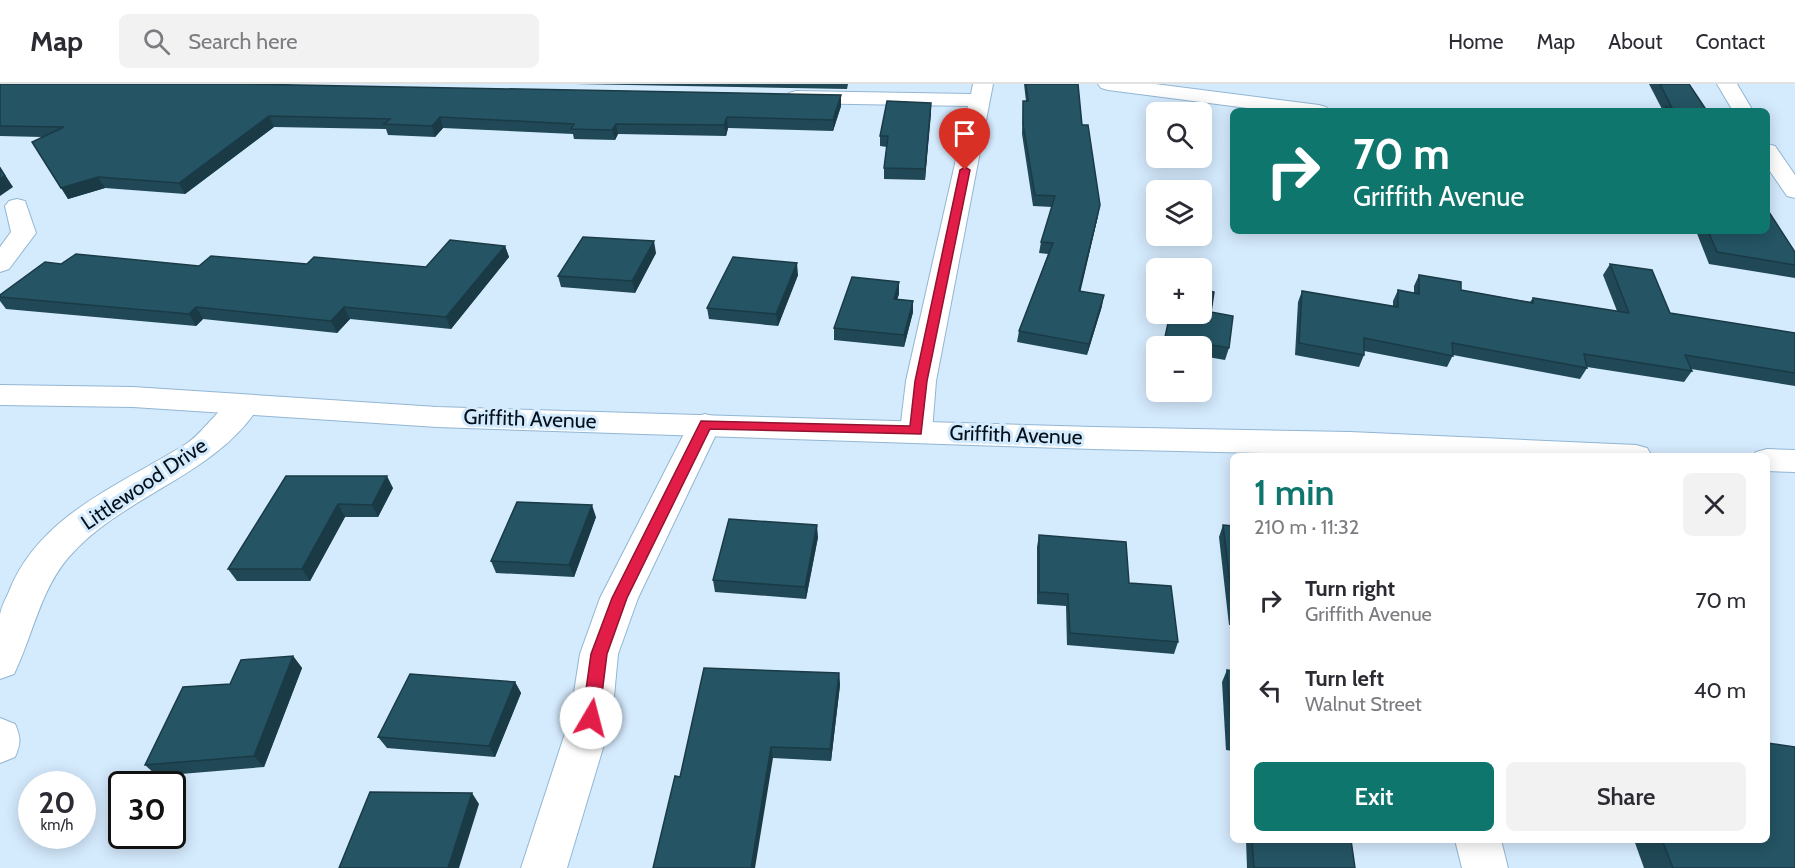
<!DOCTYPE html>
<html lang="en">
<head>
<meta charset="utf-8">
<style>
	:root { --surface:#fff; --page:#f2f2f3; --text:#2b2b33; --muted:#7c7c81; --line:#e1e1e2; --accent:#0f766e }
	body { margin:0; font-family:Cabin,sans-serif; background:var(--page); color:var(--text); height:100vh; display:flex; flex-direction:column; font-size:22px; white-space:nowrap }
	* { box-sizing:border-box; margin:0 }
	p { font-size:20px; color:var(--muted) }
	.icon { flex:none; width:33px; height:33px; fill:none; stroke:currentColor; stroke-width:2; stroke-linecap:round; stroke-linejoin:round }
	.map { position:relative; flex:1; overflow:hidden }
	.side { position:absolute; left:1230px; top:369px; width:540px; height:390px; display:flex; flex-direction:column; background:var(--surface); border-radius:9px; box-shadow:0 3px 15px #0003 }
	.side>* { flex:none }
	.hud { position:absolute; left:1230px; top:24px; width:540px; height:126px; border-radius:9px; box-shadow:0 3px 15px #0003; background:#0f766e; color:#fff; overflow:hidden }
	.controls { position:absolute; left:1146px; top:18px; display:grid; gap:12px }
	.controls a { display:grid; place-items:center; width:66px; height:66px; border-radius:9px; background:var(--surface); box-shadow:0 3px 15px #0003; font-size:30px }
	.speed { position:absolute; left:18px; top:687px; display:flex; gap:12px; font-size:30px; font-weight:700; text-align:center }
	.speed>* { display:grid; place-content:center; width:78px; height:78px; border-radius:50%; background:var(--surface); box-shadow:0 3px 15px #0003; line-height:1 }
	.speed small { font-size:15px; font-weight:400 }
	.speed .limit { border:3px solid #111; border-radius:9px; background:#fff; color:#111 }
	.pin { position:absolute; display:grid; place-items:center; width:51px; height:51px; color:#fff; margin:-62px -26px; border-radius:50% 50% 50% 0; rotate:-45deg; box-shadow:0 0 6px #0007 }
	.pin .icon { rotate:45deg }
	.me { position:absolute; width:66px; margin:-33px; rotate:8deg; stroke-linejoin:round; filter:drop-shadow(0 0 4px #0008) }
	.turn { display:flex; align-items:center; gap:21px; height:126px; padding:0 24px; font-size:27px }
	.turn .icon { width:78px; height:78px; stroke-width:2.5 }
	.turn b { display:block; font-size:42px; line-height:51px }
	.round { display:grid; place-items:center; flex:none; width:63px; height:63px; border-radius:9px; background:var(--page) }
	.head { display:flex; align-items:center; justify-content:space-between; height:102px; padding:0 24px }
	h1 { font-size:36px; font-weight:600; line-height:45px; color:var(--accent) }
	.action { display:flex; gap:12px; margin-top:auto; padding:12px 24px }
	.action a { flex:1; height:69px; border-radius:9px; background:var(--accent); color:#fff; font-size:24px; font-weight:600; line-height:69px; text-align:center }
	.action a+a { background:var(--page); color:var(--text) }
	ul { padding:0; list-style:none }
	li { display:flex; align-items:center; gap:18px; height:90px; padding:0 24px }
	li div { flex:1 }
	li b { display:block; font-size:22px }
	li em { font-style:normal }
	header { display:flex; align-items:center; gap:36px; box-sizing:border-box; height:84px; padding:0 30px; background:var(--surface); border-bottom:2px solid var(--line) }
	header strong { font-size:28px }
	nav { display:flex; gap:33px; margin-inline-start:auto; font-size:21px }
	.search { width:420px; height:54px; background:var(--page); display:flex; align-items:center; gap:15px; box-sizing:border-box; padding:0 21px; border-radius:9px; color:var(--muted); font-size:22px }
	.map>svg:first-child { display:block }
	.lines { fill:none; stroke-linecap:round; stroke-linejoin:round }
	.minor-casing { stroke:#92b6d3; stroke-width:2 }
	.tertiary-casing { stroke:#92b6d3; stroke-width:2 }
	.minor { fill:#fff; fill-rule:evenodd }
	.tertiary { fill:#fff; fill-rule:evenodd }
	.wall { fill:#204856 }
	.shaded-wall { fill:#1a3b46 }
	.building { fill:#255464; stroke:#1a3b46; stroke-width:1.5 }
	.route { fill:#e11d48; stroke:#92132f; stroke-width:1.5 }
	.labels { text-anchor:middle; stroke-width:6; stroke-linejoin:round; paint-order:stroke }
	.street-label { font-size:21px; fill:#04101b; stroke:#d4eafd }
</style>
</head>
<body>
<header>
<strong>Map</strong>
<div class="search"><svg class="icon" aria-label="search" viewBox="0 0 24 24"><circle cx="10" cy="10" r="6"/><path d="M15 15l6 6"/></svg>Search here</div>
<nav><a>Home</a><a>Map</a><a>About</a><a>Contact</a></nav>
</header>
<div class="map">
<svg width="1795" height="784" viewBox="0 0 1795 784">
	<rect width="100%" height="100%" fill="#d4eafd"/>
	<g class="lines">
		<defs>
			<g id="minor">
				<path d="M 973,0 L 993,0 L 936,297 L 932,347 L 927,355 L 916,358 L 905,355 L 900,347 L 906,297 L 968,22 L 796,19 L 789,17 L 786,13 L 789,9 L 796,7 L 971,10 Z"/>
				<path d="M 1098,0 L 1155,0 L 1319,21 L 1326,23 L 1329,27 L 1271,27 L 1108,6 L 1101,4 Z"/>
				<path d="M 1717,0 L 1737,0 L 1753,27 L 1733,27 Z"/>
				<path d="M 1767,60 L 1775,62 L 1795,91 L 1795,114 L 1787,112 L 1767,83 Z"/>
				<path d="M 17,115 L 25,117 L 36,149 L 9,185 L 0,188 L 0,163 L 11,148 L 5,122 L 9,117 Z"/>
				<path d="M 245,311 L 256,314 L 260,321 C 215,393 122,411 68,474 C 40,507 33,551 14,590 L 0,595 C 0,574 0,550 0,531 C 1,522 7,513 10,505 C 41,430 122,400 186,360 C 207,346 220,318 245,311 Z"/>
				<path d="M 705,330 L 716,333 L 721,340 L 638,514 L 618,570 L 612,634 L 567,784 L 521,784 L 570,634 L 580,570 L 600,514 L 689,340 L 694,333 Z"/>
				<path d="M 0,634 L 15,640 C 21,654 21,659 15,673 L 0,679 Z"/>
				<path d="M 1455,756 L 1501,756 L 1508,784 L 1462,784 Z"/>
			</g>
			<g id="tertiary">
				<path d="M 0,301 L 133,303 L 437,323 L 1093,343 L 1350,348 L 1636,361 L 1647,364 L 1652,372 L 1395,372 L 1093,365 L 437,343 L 133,323 L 0,321 Z"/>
				<path d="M 1767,365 L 1795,366 L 1795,388 L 1767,387 L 1767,372 L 1753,372 L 1756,368 Z"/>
			</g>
		</defs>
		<use href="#minor" class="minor-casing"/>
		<use href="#tertiary" class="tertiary-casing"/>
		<use href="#minor" class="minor"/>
		<use href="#tertiary" class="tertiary"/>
	</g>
	<g class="wall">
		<path d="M 0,0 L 841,22 L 833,47 L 728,44 L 726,52 L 618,50 L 615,56 L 574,55 L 573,50 L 443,44 L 435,53 L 388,51 L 386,45 L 274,43 L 185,110 L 105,104 L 68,115 L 42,53 L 0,52 Z"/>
		<path d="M 575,0 L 848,0 L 847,5 Z"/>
		<path d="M 1024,0 L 1078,0 L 1082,41 L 1098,132 L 1080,207 L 1102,222 L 1087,271 L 1017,258 L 1019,247 L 1048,170 L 1039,169 L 1041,158 L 1052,123 L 1033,122 L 1022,50 L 1023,17 L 1026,17 Z"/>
		<path d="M 1649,0 L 1689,0 L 1707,27 L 1663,27 Z"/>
		<path d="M 931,19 L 925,96 L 884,95 L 884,84 L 887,63 L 880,62 L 880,52 Z"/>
		<path d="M 1696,147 L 1767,147 L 1795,168 L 1795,194 L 1709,180 Z"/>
		<path d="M 505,162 L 509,173 L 451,245 L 350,235 L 337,249 L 203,235 L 196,242 L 6,225 L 0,217 L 0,211 L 61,180 L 199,182 L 307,180 L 426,183 Z"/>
		<path d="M 656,169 L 635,209 L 561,203 L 558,192 Z"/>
		<path d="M 1610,180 L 1670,229 L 1795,249 L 1795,302 L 1691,285 L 1692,287 L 1684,298 L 1587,283 L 1587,284 L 1580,295 L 1453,271 L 1447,283 L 1364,267 L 1364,271 L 1359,283 L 1295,271 L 1298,218 L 1302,207 L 1393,222 L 1393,217 L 1398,206 L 1414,209 L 1414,202 L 1419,191 L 1461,206 L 1530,218 L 1533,214 L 1617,227 L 1603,191 Z"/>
		<path d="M 798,191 L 778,242 L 709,235 L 707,224 Z"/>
		<path d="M 899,198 L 899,210 L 897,215 L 913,217 L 913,228 L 904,263 L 834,256 L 834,244 Z"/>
		<path d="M 1170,230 L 1229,264 L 1225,276 L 1202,272 L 1202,262 L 1163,262 Z"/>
		<path d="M 286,392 L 393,404 L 378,433 L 345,433 L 310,497 L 237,497 L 228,485 Z"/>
		<path d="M 596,433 L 574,493 L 496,489 L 491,477 Z"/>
		<path d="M 1223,441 L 1233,442 L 1233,541 L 1229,541 L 1219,453 Z"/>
		<path d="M 1039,451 L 1178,558 L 1174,570 L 1067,561 L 1066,522 L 1037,520 L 1037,463 Z"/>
		<path d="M 818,453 L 806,515 L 715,508 L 713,496 Z"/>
		<path d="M 293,572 L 302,584 L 264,683 L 157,692 L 145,681 L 230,600 Z"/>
		<path d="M 1227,586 L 1233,587 L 1233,667 L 1226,666 L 1222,598 Z"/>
		<path d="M 839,589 L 840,601 L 831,677 L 773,674 L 680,693 Z"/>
		<path d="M 515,598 L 521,609 L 495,673 L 387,664 L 378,653 Z"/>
		<path d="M 1246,756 L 1351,756 L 1355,784 L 1247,784 Z"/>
		<path d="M 1634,756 L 1767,756 L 1795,784 L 1644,784 Z"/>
	</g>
	<g class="shaded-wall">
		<path d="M 841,11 L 841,22 L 833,47 L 833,36 Z"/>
		<path d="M 931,19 L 931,30 L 925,96 L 925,85 Z"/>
		<path d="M 269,32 L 274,43 L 185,110 L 179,99 Z"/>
		<path d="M 440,33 L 443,44 L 435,53 L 432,42 Z"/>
		<path d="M 727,33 L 728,44 L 726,52 L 724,41 Z"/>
		<path d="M 616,40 L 618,50 L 615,56 L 612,46 Z"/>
		<path d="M 0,83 L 13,103 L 0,112 Z"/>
		<path d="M 98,93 L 105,104 L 68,115 L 61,104 Z"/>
		<path d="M 1100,121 L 1098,132 L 1078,218 L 1079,207 Z"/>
		<path d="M 654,157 L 656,169 L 635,209 L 632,197 Z"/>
		<path d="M 505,162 L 509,173 L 451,245 L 446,233 Z"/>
		<path d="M 797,179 L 798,191 L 778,242 L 776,230 Z"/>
		<path d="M 899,198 L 899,210 L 894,226 L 894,215 Z"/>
		<path d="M 1104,211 L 1102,222 L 1087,271 L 1089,260 Z"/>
		<path d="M 913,217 L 913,228 L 904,263 L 904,251 Z"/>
		<path d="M 196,223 L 203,235 L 196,242 L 189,230 Z"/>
		<path d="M 344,223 L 350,235 L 337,249 L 331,237 Z"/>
		<path d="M 387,392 L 393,404 L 378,433 L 372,421 Z"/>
		<path d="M 338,420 L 345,433 L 310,497 L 302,485 Z"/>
		<path d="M 592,421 L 596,433 L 574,493 L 569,481 Z"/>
		<path d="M 817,441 L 818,453 L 806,515 L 805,503 Z"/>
		<path d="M 293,572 L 302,584 L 264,683 L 254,672 Z"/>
		<path d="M 839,589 L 840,601 L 831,677 L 830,665 Z"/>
		<path d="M 515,598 L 521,609 L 495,673 L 489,662 Z"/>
		<path d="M 771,663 L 773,674 L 755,784 L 751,784 Z"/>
		<path d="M 472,709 L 479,720 L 459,784 L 448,784 Z"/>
	</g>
	<g class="building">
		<path d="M 0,0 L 243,0 L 841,11 L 833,36 L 727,33 L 724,41 L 616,40 L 612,46 L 571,45 L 574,40 L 440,33 L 432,42 L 384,40 L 390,35 L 269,32 L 179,99 L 98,93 L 61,104 L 32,58 L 64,43 L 0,42 Z"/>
		<path d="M 1026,0 L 1078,0 L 1082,41 L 1088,41 L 1100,121 L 1079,207 L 1104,211 L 1089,260 L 1019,247 L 1053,159 L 1041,158 L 1055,112 L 1035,111 L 1023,40 L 1023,17 L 1028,17 Z"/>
		<path d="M 1660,0 L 1689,0 L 1707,27 L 1668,27 L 1666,23 L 1672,24 Z"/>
		<path d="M 887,17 L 931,19 L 925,85 L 884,84 L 888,52 L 880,52 Z"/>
		<path d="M 0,84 L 5,92 L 0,95 Z"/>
		<path d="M 1767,125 L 1795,168 L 1795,181 L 1717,168 L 1708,147 L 1767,147 Z"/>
		<path d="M 583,153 L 654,157 L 632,197 L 558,192 Z"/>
		<path d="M 450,156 L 505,162 L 446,233 L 344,223 L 331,237 L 196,223 L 189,230 L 0,213 L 0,211 L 45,178 L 61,180 L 76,170 L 199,182 L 211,172 L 307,180 L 314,173 L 426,183 Z"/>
		<path d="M 733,173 L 797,179 L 776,230 L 707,224 Z"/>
		<path d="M 1610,180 L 1652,186 L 1670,229 L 1795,249 L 1795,289 L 1685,271 L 1692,287 L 1584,270 L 1587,284 L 1452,259 L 1453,272 L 1364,254 L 1364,271 L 1299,259 L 1302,207 L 1398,223 L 1398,206 L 1419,210 L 1419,191 L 1461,198 L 1461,206 L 1533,219 L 1533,214 L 1629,229 Z"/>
		<path d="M 852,193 L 899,198 L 894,215 L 913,217 L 904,251 L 834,244 Z"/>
		<path d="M 1202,205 L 1214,208 L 1211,228 L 1233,232 L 1229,264 L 1165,253 L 1170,230 L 1202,230 Z"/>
		<path d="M 286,392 L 387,392 L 372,421 L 338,420 L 302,485 L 228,485 Z"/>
		<path d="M 517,418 L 592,421 L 569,481 L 491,477 Z"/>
		<path d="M 729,435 L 817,441 L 805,503 L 713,496 Z"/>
		<path d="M 1223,441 L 1233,442 L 1233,523 Z"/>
		<path d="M 1039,451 L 1126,458 L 1129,499 L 1171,502 L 1178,558 L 1070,549 L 1068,510 L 1039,508 Z"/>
		<path d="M 293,572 L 254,672 L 145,681 L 183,603 L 230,600 L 241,576 Z"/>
		<path d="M 704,584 L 839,589 L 830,665 L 771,663 L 751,784 L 653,784 L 675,692 L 680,693 Z"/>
		<path d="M 1227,586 L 1233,587 L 1233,655 L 1232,655 Z"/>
		<path d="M 410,590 L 515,598 L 489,662 L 378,653 Z"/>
		<path d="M 1767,659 L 1795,663 L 1795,784 L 1673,784 L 1662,756 L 1767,756 Z"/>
		<path d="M 370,708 L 472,709 L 448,784 L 339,784 Z"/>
		<path d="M 1252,756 L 1351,756 L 1355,784 L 1254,784 Z"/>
	</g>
	<path class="route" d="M 965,83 L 970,86 L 927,297 L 921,350 L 710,345 L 627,514 L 607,570 L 599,634 L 597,640 L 591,642 L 585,640 L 582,634 L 591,570 L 612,514 L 701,337 L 910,342 L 915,297 L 960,86 Z"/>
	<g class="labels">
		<g class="street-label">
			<text transform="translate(530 335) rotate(2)" y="7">Griffith Avenue</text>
			<text transform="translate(1016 351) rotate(2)" y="7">Griffith Avenue</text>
			<text transform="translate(144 400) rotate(-34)" y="7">Littlewood Drive</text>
		</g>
	</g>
</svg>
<div class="controls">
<a><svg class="icon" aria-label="search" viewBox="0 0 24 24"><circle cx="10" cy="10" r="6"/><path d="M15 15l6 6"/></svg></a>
<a><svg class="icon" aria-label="layers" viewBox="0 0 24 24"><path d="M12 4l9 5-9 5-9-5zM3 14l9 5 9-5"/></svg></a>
<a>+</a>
<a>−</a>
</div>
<div class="speed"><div>20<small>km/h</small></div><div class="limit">30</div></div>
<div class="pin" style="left:965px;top:86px;background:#d93025"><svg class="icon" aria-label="arrive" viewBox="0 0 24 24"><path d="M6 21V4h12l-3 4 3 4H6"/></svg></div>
<svg class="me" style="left:591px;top:634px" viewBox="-20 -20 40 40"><circle r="19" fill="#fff"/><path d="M0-13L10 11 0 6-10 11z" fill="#e11d48"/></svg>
<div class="hud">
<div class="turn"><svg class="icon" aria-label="right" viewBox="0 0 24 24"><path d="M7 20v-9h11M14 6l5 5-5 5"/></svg><div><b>70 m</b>Griffith Avenue</div></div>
</div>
<section class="side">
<div class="head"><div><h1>1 min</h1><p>210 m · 11:32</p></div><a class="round"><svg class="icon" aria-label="close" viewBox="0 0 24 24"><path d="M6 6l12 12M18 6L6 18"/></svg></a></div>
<ul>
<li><svg class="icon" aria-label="right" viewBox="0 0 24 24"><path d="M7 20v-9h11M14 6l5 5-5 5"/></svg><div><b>Turn right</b><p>Griffith Avenue</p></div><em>70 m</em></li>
<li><svg class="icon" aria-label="left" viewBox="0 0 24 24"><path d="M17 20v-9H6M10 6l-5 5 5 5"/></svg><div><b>Turn left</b><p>Walnut Street</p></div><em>40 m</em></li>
</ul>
<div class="action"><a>Exit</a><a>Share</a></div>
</section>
</div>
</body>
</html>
